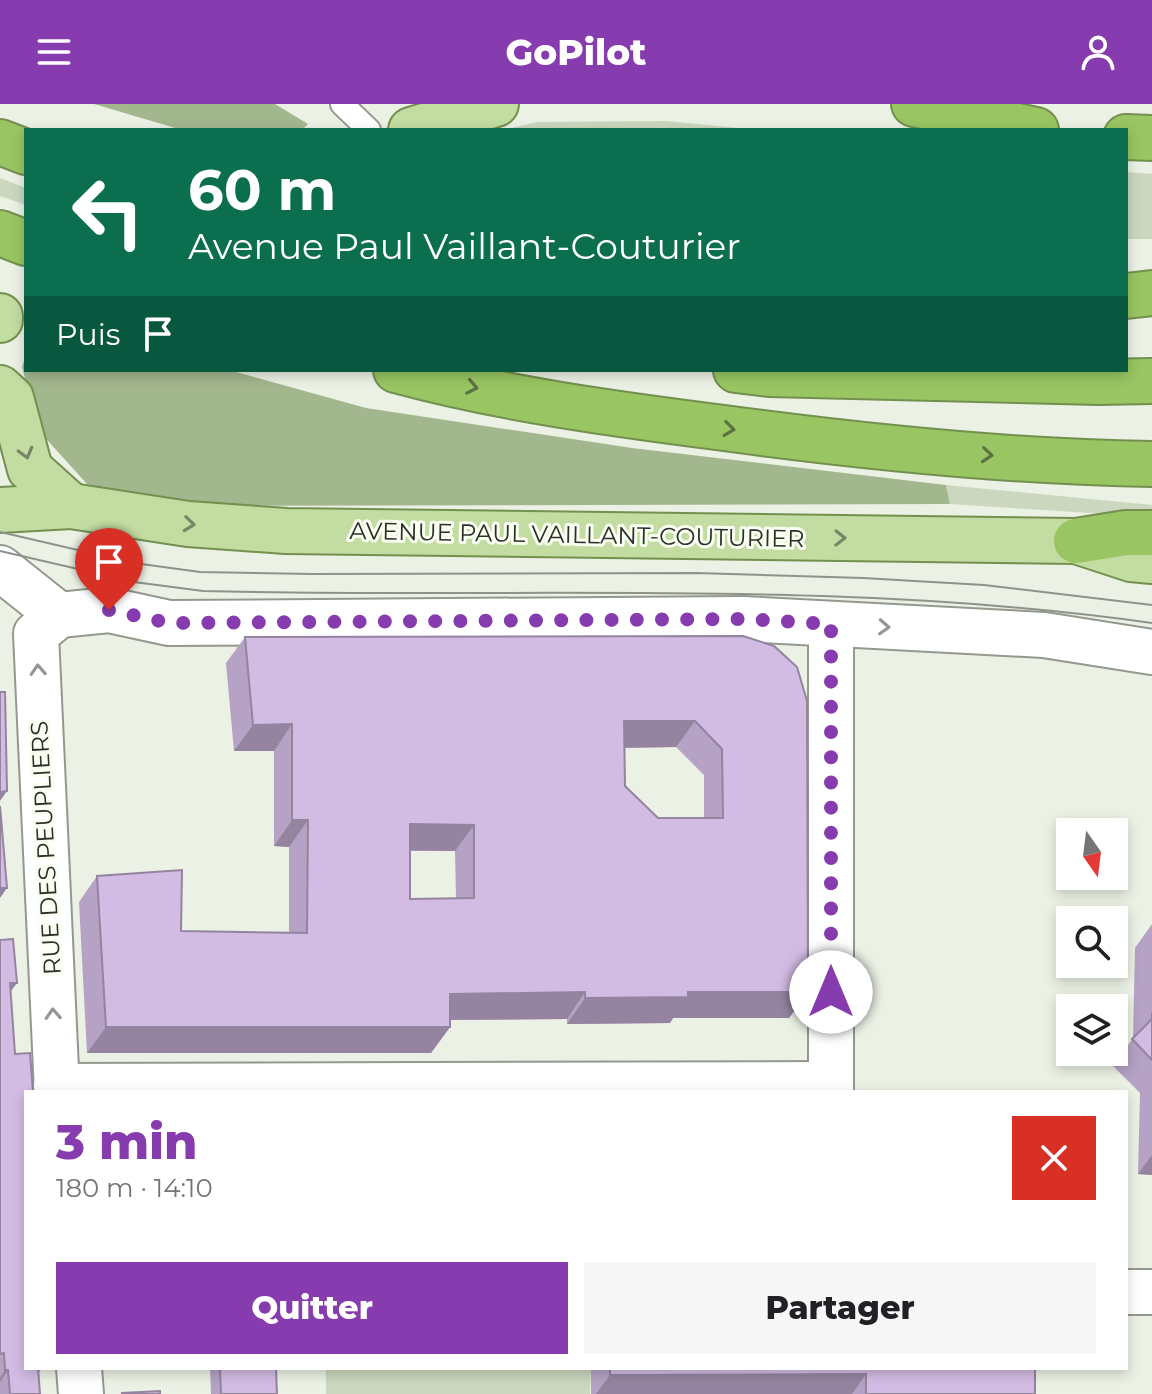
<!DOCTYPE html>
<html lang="fr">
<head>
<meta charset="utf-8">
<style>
	:root { --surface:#fff; --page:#f6f6f6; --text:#202124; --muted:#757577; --accent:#863cae }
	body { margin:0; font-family:Montserrat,sans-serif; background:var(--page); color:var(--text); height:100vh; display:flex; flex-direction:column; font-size:30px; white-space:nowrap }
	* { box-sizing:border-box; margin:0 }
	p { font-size:26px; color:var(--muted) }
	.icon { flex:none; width:44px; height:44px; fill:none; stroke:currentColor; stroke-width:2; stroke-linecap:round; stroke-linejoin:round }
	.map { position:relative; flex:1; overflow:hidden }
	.drawer { position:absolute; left:24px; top:986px; width:1104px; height:280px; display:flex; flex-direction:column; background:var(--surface); border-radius:0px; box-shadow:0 4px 12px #0003 }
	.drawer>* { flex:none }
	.hud { position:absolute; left:24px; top:24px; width:1104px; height:244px; border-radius:0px; box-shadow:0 4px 12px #0003; background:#0b6e4f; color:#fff; overflow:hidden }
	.needle { width:52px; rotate:166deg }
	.tools { position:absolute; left:1056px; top:714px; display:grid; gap:16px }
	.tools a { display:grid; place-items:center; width:72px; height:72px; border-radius:0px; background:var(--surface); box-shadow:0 4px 12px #0003; font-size:40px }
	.pin { position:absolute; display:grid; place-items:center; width:68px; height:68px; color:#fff; margin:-82px -34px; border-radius:50% 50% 50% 0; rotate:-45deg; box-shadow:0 0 8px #0007 }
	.pin .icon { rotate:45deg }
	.me { position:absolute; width:88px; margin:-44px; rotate:0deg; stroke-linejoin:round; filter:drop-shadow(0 0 6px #0008) }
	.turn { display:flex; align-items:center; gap:28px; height:168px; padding:0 32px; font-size:36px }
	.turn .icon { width:104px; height:104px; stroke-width:2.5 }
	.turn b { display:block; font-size:56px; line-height:68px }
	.then { display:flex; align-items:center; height:76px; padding:0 32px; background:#0003; gap:16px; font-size:30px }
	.round { display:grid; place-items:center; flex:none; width:84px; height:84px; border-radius:0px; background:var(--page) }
	.headline { display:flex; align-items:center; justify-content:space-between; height:136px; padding:0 32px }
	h1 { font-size:48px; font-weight:800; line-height:60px; color:var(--accent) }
	.primary-button { display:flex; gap:16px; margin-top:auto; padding:16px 32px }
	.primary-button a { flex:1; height:92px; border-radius:0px; background:var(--accent); color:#fff; font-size:32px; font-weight:800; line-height:92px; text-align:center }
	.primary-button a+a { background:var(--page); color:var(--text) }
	header { display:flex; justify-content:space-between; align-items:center; height:104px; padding:0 32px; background:var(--accent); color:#fff; font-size:36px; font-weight:800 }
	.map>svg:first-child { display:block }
	.green { fill:#cbd7be }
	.forest { fill:#a3b78e }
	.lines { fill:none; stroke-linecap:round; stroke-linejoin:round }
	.service-casing { stroke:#93998d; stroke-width:26 }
	.minor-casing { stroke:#93998d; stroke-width:48 }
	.primary-casing { stroke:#73904e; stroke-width:48 }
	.motorway-casing { stroke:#73904e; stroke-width:48 }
	.service { stroke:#fff; stroke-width:22 }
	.minor { stroke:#fff; stroke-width:44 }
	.primary { stroke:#c2dca1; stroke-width:44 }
	.motorway { stroke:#99c562; stroke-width:44 }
	.tram { stroke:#8e9389; stroke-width:2 }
	.wall { fill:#b5a2c4; fill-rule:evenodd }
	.shaded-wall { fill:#9484a0 }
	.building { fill:#d3bce4; stroke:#9484a0; stroke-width:2; fill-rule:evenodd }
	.oneway { stroke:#5d7243 }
	.oneway2 { stroke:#778666 }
	.oneway3 { stroke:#969794 }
	.route { stroke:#863cae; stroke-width:14; stroke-dasharray:0 25.2 }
	.labels { text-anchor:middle; stroke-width:6; stroke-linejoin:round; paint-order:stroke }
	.street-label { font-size:24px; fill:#2c2f2a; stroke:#f8fff1 }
</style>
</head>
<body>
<header><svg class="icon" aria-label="menu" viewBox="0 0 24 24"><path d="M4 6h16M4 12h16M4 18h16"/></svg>GoPilot<svg class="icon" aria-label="person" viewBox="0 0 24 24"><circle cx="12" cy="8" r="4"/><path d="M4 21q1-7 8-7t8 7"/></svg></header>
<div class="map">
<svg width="1152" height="1290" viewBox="0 0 1152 1290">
	<rect width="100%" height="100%" fill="#ebf1e4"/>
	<g class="green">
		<path d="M 666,17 L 758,26 L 504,26 L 537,18 Z"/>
		<path d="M 1126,68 L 1152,70 L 1152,135 L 1126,135 Z"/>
		<path d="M 0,74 L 26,84 L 26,101 L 0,92 Z"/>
		<path d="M 946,381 L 1152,401 L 1152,413 L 950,400 Z"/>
		<path d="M 326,1264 L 591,1264 L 590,1290 L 326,1290 Z"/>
	</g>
	<g class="forest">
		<path d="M 94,0 L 275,0 L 308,20 L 302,26 L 182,26 Z"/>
		<path d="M 26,251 L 26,266 L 229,266 L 366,304 L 632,344 L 946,381 L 950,400 L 174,402 L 87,380 L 39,327 L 22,263 Z"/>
	</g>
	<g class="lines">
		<defs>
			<path id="service" d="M 342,0 L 369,26"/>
			<g id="minor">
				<path d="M 0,464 L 59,511 L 109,506 L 169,519 L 743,515 L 1044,531 L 1152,548"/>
				<path d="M 56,982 L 831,980"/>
				<path d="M 57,988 L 36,530 L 59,511"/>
				<path d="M 831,988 L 831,520"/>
				<path d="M 1126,1188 L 1152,1188"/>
				<path d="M 79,1264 L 81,1290"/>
			</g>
			<g id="primary">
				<path d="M 411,26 L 496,0"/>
				<path d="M 0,212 L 0,216"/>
				<path d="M 0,284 L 11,294 L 30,365 L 71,402"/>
				<path d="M 0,406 L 71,402 L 188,420 L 286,427 L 1076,437 L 1131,455 L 1152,457"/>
			</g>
			<g id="motorway">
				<path d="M 914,0 L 1036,26"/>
				<path d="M 1126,33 L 1152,34"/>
				<path d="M 0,38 L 26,48"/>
				<path d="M 0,129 L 26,139"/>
				<path d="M 1126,192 L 1152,189"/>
				<path d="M 396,266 C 503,295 614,310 724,324 C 865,343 1009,358 1152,360"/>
				<path d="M 736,266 L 769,270 L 1099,278 L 1152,277"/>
				<path d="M 1076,437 L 1126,429 L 1152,429"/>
			</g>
		</defs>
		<use href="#service" class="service-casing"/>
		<use href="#minor" class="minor-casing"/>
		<use href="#primary" class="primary-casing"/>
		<use href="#motorway" class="motorway-casing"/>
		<use href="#service" class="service"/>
		<use href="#minor" class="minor"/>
		<use href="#primary" class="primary"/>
		<use href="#motorway" class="motorway"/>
		<g class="tram">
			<path d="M 0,428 L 134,459 L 200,468 L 312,470 L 696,469 L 863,474 L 984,481 L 1152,501"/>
			<path d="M 0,447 L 134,478 L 203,487 C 520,495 837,474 1152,519"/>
		</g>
	</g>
	<g class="wall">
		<path d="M 743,532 L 808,888 L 789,914 L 673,914 L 670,919 L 567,920 L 567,915 L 450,916 L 450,923 L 431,949 L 87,949 L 79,798 L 97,772 L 181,827 L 289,829 L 289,743 L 274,742 L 274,647 L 234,647 L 226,559 L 245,533 ZM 676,643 L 704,671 L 704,714 L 658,714 L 625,682 L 624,644 ZM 410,747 L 455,747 L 456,794 L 410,795 Z"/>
		<path d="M 1152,820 L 1152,1071 L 1138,1070 L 1140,989 L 1113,962 L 1133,934 L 1135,844 Z"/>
		<path d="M 0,836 L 11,888 L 15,950 L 26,988 L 26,1264 L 42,1264 L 39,1269 L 40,1290 L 0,1290 Z"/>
		<path d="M 210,1264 L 276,1264 L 277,1290 L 211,1290 Z"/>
		<rect x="591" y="1264" width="444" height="26"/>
	</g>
	<g class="shaded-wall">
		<path d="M 624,617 L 695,617 L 676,643 L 606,644 Z"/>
		<path d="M 292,620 L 274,647 L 234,647 L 253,621 Z"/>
		<path d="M 7,687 L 0,697 L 0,688 Z"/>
		<path d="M 292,716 L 308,716 L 289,743 L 274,742 Z"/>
		<path d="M 410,720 L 474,721 L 455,747 L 392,746 Z"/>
		<path d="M 0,784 L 7,784 L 0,794 Z"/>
		<path d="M 10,879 L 17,879 L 8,891 Z"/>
		<path d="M 585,888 L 567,915 L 431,916 L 450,890 Z"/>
		<path d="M 688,888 L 808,888 L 789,914 L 673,914 L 670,919 L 567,920 L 585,894 Z"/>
		<path d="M 106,923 L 450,923 L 431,949 L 87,949 Z"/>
		<path d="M 1152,1051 L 1152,1071 L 1138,1070 Z"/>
		<path d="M 5,1266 L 8,1266 L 0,1278 L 0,1274 Z"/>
		<path d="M 866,1270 L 852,1290 L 596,1290 L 610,1271 Z"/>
	</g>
	<g class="building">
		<path d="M 743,532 L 774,542 L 797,563 L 807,597 L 808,888 L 688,888 L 688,893 L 585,894 L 585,888 L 450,890 L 450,923 L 106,923 L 97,772 L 182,766 L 181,827 L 307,829 L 308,716 L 292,716 L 292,620 L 253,621 L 245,533 ZM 624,617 L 695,617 L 722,645 L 723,714 L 658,714 L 625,682 ZM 410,720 L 474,721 L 474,794 L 410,795 Z"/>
		<path d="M 0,588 L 5,588 L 7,687 L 0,688 Z"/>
		<path d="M 0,702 L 7,784 L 0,784 Z"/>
		<path d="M 13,835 L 17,879 L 10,879 L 15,950 L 30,949 L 33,988 L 26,988 L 26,1088 L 25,1088 L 26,1106 L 26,1264 L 38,1264 L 40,1290 L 10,1290 L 8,1266 L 5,1266 L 4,1249 L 0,1250 L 0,836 Z"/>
		<path d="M 1152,909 L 1152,956 L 1132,935 L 1152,915 Z"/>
		<path d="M 220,1264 L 276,1264 L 277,1290 L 221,1290 Z"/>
		<path d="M 610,1264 L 1035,1264 L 1035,1290 L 866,1290 L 866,1270 L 610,1271 Z"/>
		<path d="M 160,1287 L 160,1290 L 121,1289 Z"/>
	</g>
	<defs><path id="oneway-chevron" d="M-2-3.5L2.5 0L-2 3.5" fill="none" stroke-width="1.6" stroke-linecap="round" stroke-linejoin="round" transform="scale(2)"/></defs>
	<g class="oneway">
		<use href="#oneway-chevron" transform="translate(472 283) rotate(11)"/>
		<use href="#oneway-chevron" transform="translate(729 325) rotate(7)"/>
		<use href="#oneway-chevron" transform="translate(987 351) rotate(5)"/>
	</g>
	<g class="oneway2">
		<use href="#oneway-chevron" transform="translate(26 349) rotate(75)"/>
		<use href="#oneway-chevron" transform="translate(189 420) rotate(6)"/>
		<use href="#oneway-chevron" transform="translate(840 434) rotate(1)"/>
	</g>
	<g class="oneway3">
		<use href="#oneway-chevron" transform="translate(884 523) rotate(3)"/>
		<use href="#oneway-chevron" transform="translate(38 566) rotate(-93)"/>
		<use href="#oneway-chevron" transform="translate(53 910) rotate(-93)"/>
	</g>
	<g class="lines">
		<path class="route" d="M 109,506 L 169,519 L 743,515 L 831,520 L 831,888"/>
	</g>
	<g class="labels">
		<g class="street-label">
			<text transform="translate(577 431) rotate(1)" y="8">AVENUE PAUL VAILLANT-COUTURIER</text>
			<text transform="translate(46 744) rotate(-93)" y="8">RUE DES PEUPLIERS</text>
		</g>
	</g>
</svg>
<div class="tools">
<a><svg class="needle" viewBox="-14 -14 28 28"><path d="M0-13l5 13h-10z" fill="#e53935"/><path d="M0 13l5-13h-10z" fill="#757577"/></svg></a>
<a><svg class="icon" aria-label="search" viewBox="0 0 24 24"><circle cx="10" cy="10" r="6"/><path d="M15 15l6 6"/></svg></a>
<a><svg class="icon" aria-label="layers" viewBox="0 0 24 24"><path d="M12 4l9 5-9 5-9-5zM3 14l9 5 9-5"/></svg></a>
</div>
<div class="pin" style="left:109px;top:506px;background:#d93025"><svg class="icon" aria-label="arrive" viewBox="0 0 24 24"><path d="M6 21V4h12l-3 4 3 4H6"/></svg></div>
<svg class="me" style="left:831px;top:888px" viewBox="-20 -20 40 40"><circle r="19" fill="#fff"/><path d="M0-13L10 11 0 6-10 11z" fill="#863cae"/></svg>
<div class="hud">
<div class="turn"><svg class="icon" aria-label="left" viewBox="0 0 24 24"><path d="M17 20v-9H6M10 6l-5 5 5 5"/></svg><div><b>60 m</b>Avenue Paul Vaillant-Couturier</div></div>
<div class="then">Puis<svg class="icon" aria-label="arrive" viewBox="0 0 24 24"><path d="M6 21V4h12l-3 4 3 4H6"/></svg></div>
</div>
<section class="drawer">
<div class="headline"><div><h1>3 min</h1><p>180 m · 14:10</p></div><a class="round" style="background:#d93025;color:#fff"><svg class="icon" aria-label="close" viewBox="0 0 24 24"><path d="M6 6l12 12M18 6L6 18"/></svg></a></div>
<div class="primary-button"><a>Quitter</a><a>Partager</a></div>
</section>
</div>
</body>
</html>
